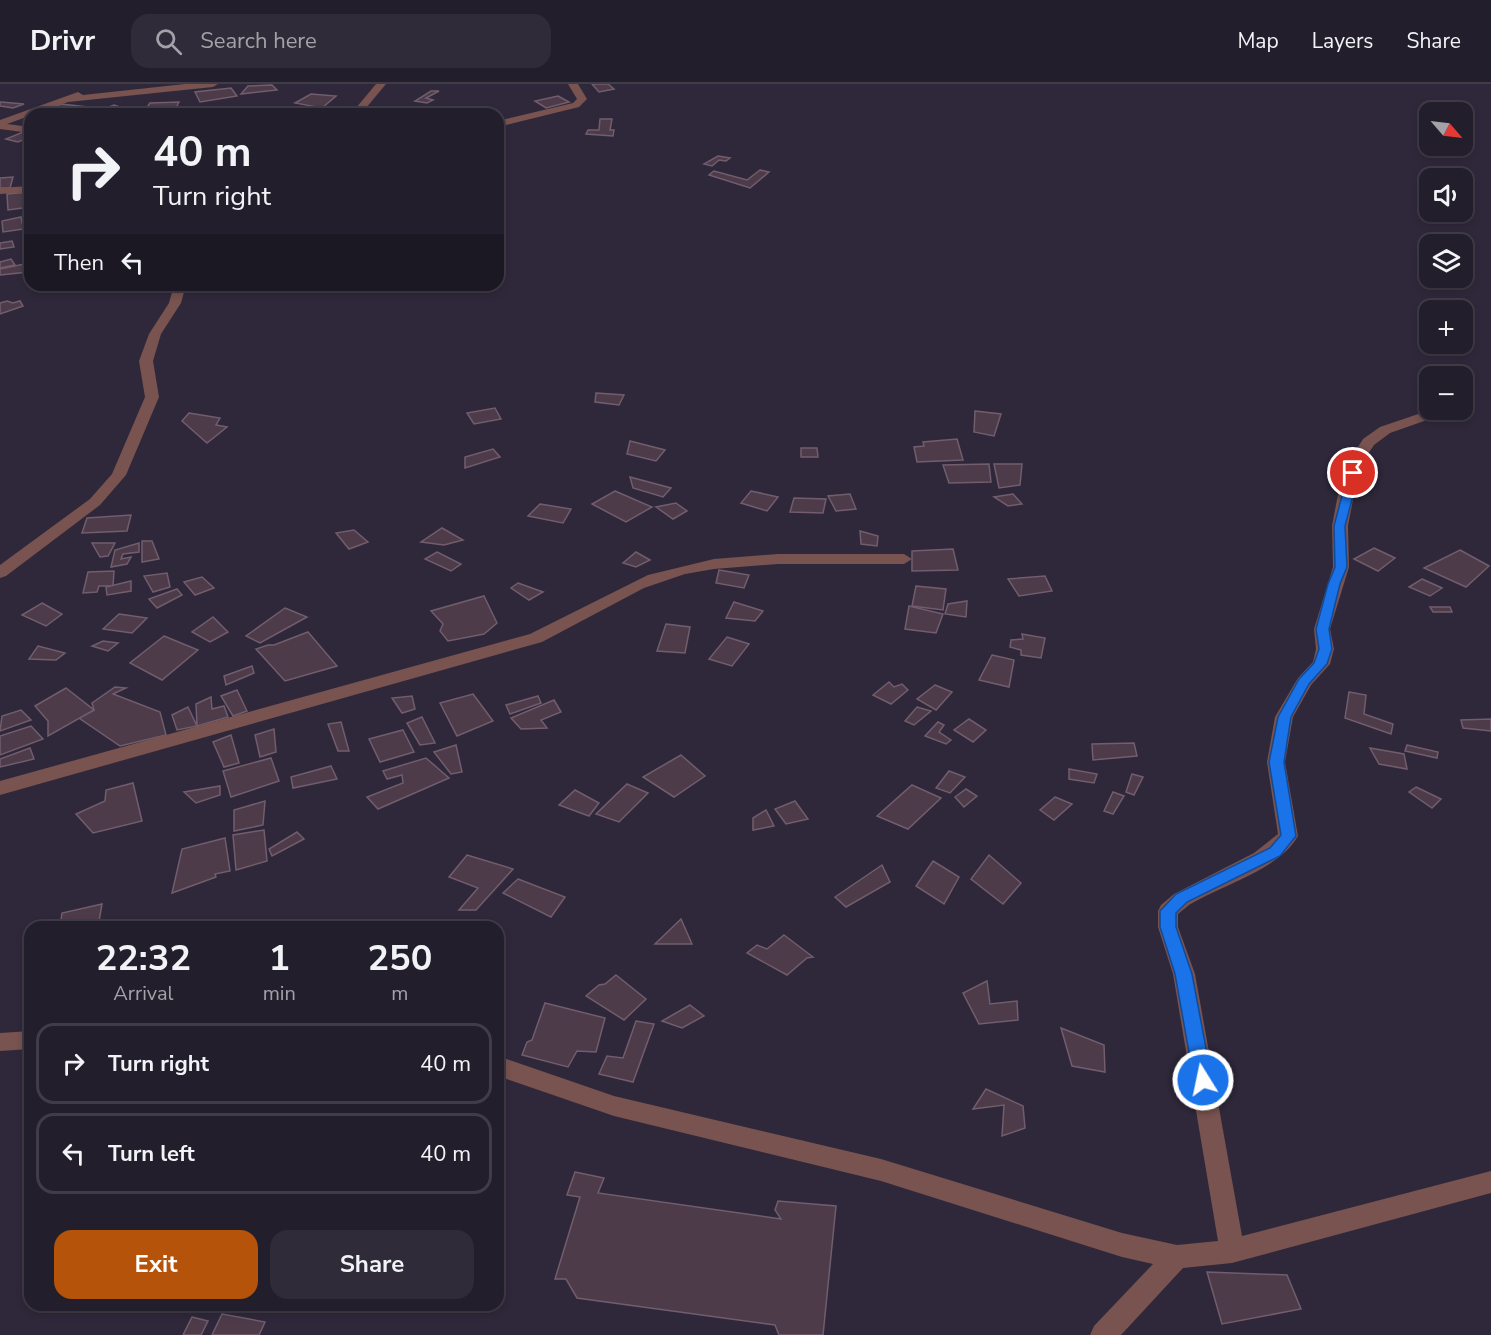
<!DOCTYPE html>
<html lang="en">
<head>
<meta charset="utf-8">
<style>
	:root { --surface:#231e2c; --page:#2f2b38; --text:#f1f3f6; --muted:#a3a2a9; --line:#403c48; --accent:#b45309 }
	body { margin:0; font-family:"Nunito Sans",sans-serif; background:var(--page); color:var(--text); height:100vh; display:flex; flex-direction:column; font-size:22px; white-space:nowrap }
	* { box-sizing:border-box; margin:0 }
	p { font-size:20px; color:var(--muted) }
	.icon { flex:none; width:33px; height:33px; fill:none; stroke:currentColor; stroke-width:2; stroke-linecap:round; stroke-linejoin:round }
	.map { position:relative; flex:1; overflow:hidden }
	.drawer { position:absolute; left:24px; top:837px; width:480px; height:390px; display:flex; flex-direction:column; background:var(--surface); border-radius:18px; box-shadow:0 3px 9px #0003,0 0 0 2px var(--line) }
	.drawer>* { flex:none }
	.banner { position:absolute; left:24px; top:24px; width:480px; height:183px; border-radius:18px; box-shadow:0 3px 9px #0003,0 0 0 2px var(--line); background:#231e2c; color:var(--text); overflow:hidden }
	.needle { width:39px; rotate:118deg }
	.controls { position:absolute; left:1419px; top:18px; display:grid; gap:12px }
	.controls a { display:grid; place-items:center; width:54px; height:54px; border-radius:12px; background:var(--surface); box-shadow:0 3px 9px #0003,0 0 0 2px var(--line); font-size:30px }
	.pin { position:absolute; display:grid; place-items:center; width:51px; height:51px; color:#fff; margin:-26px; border:3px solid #fff; border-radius:50%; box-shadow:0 2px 6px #0007 }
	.me { position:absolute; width:66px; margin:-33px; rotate:350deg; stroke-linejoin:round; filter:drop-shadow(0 0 4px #0008) }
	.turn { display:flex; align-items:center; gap:21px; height:126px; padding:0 30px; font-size:27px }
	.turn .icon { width:78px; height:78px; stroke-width:2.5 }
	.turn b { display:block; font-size:42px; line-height:51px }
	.then { display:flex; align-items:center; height:57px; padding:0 30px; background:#0003; gap:12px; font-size:22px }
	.eta { display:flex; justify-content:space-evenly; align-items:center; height:102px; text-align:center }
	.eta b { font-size:36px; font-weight:700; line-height:42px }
	.action { display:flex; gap:12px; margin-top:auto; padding:12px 30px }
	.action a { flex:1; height:69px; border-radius:18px; background:var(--accent); color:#fff; font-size:24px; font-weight:700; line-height:69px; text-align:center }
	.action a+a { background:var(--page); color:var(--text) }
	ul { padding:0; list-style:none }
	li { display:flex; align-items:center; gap:18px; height:81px; margin:0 12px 9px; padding:0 18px; border:3px solid var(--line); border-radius:18px }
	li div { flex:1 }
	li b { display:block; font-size:22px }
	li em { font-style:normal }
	header { display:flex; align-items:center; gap:36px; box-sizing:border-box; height:84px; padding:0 30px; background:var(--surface); border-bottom:2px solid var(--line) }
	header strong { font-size:28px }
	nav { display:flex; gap:33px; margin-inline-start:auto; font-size:21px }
	.search { width:420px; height:54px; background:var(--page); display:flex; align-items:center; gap:15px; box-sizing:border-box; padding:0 21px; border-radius:18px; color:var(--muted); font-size:22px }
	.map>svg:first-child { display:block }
	.building { fill:#4d3b49; stroke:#715d6d; stroke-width:1.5 }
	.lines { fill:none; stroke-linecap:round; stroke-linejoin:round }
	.minor { fill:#78534f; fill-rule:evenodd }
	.route { fill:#1a73e8; stroke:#114b97; stroke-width:1.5 }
</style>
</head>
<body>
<header>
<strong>Drivr</strong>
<div class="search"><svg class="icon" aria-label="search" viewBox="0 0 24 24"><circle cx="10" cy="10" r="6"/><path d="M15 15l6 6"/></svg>Search here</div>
<nav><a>Map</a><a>Layers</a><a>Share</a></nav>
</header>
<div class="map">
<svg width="1491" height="1251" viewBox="0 0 1491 1251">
	<rect width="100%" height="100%" fill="#2f283b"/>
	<g class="building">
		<path d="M 592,0 L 608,0 L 614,5 L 599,8 Z"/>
		<path d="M 272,1 L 277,6 L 241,10 L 248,2 Z"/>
		<path d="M 231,4 L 237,12 L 200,18 L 195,8 Z"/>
		<path d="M 431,7 L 439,7 L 426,14 L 433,16 L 427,19 L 415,17 Z"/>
		<path d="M 311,10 L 336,12 L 322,24 L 295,19 Z"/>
		<path d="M 558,12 L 569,18 L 546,24 L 535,17 Z"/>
		<path d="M 0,18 L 1,18 L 24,20 L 13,24 L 0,22 Z"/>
		<path d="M 179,18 L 176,24 L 145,26 L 150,19 Z"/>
		<path d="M 61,20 L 88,23 L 74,30 L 41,29 Z"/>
		<path d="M 114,21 L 125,25 L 110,30 L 91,30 Z"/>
		<path d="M 600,35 L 612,35 L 610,46 L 614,46 L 613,52 L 586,50 L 588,46 L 599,46 Z"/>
		<path d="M 23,48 L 30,53 L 18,58 L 6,55 Z"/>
		<path d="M 718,72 L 730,74 L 726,77 L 719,76 L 712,82 L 704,80 Z"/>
		<path d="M 760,86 L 769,88 L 750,104 L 709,91 L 714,87 L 747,96 Z"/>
		<path d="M 13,93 L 10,104 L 0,104 L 0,94 Z"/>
		<path d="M 30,108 L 30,123 L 8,126 L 7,110 Z"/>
		<path d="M 21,133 L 22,139 L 30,137 L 30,144 L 3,148 L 2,137 Z"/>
		<path d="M 12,157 L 14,163 L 0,165 L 0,159 Z"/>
		<path d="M 11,175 L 15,181 L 0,184 L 0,178 Z"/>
		<path d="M 24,180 L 28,188 L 0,191 L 0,185 Z"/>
		<path d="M 97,201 L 155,201 L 154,204 L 104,208 Z"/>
		<path d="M 7,217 L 13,219 L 20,217 L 23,222 L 0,230 L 0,219 Z"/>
		<path d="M 596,309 L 624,311 L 619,321 L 595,318 Z"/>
		<path d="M 495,324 L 501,335 L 474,340 L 467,329 Z"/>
		<path d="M 975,327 L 1001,330 L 994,352 L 974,348 Z"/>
		<path d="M 189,329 L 220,334 L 216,341 L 227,343 L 207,359 L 182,337 Z"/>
		<path d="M 957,355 L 963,376 L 917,378 L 914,363 L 924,362 L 923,358 Z"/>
		<path d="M 630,357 L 665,366 L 656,377 L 627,370 Z"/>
		<path d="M 801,364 L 817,364 L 818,373 L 801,373 Z"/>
		<path d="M 493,365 L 500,373 L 465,384 L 465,373 Z"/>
		<path d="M 989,380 L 991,398 L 949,399 L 943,381 Z"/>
		<path d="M 994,380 L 1022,380 L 1020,401 L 999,404 Z"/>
		<path d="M 630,393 L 671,404 L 663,413 L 633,404 Z"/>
		<path d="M 615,407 L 652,423 L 626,438 L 592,420 Z"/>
		<path d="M 751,407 L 778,413 L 767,427 L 741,419 Z"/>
		<path d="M 850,410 L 856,425 L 836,427 L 828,412 Z"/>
		<path d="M 1013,410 L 1022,420 L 1008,422 L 994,413 Z"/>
		<path d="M 794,414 L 826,415 L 823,429 L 790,428 Z"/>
		<path d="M 676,419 L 687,427 L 673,435 L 656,423 Z"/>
		<path d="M 540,420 L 571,425 L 563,439 L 528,432 Z"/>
		<path d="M 131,431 L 127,447 L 82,449 L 87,434 Z"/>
		<path d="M 442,444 L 463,456 L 444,461 L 421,458 Z"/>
		<path d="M 354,446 L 368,458 L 349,465 L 336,449 Z"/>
		<path d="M 860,447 L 878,452 L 877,462 L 861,460 Z"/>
		<path d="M 142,457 L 152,457 L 159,475 L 142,478 Z"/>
		<path d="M 92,459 L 115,459 L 108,472 L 100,473 Z"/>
		<path d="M 139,459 L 139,468 L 123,470 L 121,475 L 131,473 L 127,480 L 111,483 L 115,466 Z"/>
		<path d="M 1374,464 L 1395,474 L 1378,487 L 1354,475 Z"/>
		<path d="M 953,465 L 958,486 L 912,487 L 912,467 Z"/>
		<path d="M 1460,466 L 1489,482 L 1466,503 L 1424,484 Z"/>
		<path d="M 437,468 L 461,480 L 451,487 L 425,475 Z"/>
		<path d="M 636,468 L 650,476 L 636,483 L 623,479 Z"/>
		<path d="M 719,486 L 749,491 L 744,504 L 716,499 Z"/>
		<path d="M 114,487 L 113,502 L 99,502 L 97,508 L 83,509 L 88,488 Z"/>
		<path d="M 167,489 L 170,503 L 153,508 L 144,492 Z"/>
		<path d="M 1045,492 L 1052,507 L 1019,512 L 1008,495 Z"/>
		<path d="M 202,493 L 214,504 L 195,511 L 184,498 Z"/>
		<path d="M 1422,495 L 1442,504 L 1430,512 L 1409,503 Z"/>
		<path d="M 131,497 L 131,507 L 107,511 L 106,503 Z"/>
		<path d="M 518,499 L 543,508 L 529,516 L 511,504 Z"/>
		<path d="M 916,502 L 946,505 L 943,526 L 912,522 Z"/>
		<path d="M 177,505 L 182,511 L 157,524 L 149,515 Z"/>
		<path d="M 484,512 L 497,539 L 484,550 L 448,557 L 440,547 L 443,540 L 431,527 Z"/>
		<path d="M 967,517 L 966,533 L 945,530 L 948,520 Z"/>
		<path d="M 734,518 L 763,527 L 755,537 L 726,534 Z"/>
		<path d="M 42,519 L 62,530 L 46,542 L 22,531 Z"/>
		<path d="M 909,522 L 943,530 L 936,549 L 905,545 Z"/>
		<path d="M 1430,523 L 1450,523 L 1452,528 L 1433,528 Z"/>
		<path d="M 285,524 L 307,533 L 260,559 L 246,552 Z"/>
		<path d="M 119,530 L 147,534 L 132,549 L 103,545 Z"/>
		<path d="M 213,533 L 228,548 L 210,558 L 192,548 Z"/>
		<path d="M 666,540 L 690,543 L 685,569 L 657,567 Z"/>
		<path d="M 308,548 L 337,582 L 285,597 L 256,565 L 268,561 L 274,561 Z"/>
		<path d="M 1022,550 L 1045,554 L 1041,574 L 1021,571 L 1021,566 L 1010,563 L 1011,556 L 1023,555 Z"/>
		<path d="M 164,552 L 198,566 L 162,596 L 130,579 Z"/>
		<path d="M 727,553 L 749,560 L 732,582 L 709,575 Z"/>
		<path d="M 103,557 L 118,559 L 108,567 L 92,562 Z"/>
		<path d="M 38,562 L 65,569 L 56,576 L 29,575 Z"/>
		<path d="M 992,571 L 1014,576 L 1009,603 L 979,596 Z"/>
		<path d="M 252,582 L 254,589 L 226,601 L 224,592 Z"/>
		<path d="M 889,598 L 894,603 L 902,600 L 908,606 L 891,620 L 873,611 Z"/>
		<path d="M 935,601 L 952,608 L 936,626 L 917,615 Z"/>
		<path d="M 115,603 L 126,604 L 113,610 L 160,628 L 166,651 L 120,662 L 79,634 L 94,626 L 92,619 Z"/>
		<path d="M 66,604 L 94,626 L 48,652 L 48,637 L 35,622 Z"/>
		<path d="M 237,606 L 247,627 L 233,632 L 221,612 Z"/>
		<path d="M 1349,608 L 1366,611 L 1364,630 L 1393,640 L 1391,650 L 1345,634 Z"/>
		<path d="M 473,610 L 493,637 L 457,652 L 440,619 Z"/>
		<path d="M 412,612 L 415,625 L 402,629 L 392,614 Z"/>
		<path d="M 538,612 L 541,619 L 510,630 L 506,621 Z"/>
		<path d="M 211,613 L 212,625 L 224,622 L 228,633 L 197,642 L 196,620 Z"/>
		<path d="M 554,616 L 561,628 L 541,636 L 547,644 L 521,645 L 511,634 Z"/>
		<path d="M 188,623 L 197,642 L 177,646 L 172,631 Z"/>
		<path d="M 917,623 L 931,627 L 914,641 L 905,637 Z"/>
		<path d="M 21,626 L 31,636 L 0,647 L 2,632 Z"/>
		<path d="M 422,633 L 435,659 L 420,661 L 407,639 Z"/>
		<path d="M 969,635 L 986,646 L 973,658 L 954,646 Z"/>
		<path d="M 1491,635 L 1491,647 L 1463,644 L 1461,636 Z"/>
		<path d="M 341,638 L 349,667 L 338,667 L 328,640 Z"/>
		<path d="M 938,638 L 944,641 L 939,648 L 951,656 L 946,660 L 925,652 Z"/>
		<path d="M 31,642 L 43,655 L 0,671 L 0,652 Z"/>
		<path d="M 274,645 L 276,668 L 260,673 L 255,651 Z"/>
		<path d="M 403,646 L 414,668 L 380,678 L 369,655 Z"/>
		<path d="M 231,651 L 239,679 L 224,683 L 213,658 Z"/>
		<path d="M 1134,659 L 1137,672 L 1093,676 L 1092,660 Z"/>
		<path d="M 456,661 L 462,688 L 451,690 L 434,668 Z"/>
		<path d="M 1407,661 L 1438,668 L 1437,674 L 1405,667 Z"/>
		<path d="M 30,664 L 34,675 L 0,683 L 0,675 Z"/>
		<path d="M 1370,664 L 1404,670 L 1407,685 L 1379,680 Z"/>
		<path d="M 681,671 L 705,692 L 674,713 L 643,693 Z"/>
		<path d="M 271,674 L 279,697 L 231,713 L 223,687 Z"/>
		<path d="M 426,674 L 449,694 L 378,725 L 367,713 L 403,699 L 402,691 L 387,695 L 383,687 Z"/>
		<path d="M 331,682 L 337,695 L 293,704 L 291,693 Z"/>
		<path d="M 1069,685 L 1097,690 L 1094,699 L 1069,695 Z"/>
		<path d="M 949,687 L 965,693 L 950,709 L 936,704 Z"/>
		<path d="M 1132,690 L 1143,693 L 1134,711 L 1126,708 Z"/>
		<path d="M 133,699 L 142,737 L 93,749 L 76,730 L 105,717 L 106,706 Z"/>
		<path d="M 627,700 L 648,709 L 619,738 L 596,730 Z"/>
		<path d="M 912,701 L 941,714 L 908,745 L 877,732 Z"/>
		<path d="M 220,702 L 220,711 L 196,719 L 184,708 Z"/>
		<path d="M 1416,703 L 1441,715 L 1432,724 L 1409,708 Z"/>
		<path d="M 966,705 L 977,712 L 964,723 L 955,713 Z"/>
		<path d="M 575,706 L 599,719 L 589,732 L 559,721 Z"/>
		<path d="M 1113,708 L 1124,712 L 1113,730 L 1104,727 Z"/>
		<path d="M 1055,713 L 1072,720 L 1054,736 L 1040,726 Z"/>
		<path d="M 265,717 L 263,741 L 234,747 L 234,726 Z"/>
		<path d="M 795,717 L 808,735 L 786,740 L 775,725 Z"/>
		<path d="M 766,726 L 774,742 L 753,746 L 753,734 Z"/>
		<path d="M 264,746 L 267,777 L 236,786 L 233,751 Z"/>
		<path d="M 297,748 L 304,755 L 272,772 L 269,765 Z"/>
		<path d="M 225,754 L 230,787 L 215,790 L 216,793 L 172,809 L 182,765 Z"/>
		<path d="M 467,771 L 513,785 L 476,826 L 459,826 L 478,804 L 449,793 Z"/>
		<path d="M 989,771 L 1021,799 L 1003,820 L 971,795 Z"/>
		<path d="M 933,777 L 959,793 L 944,820 L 916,802 Z"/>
		<path d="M 882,781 L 890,798 L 846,823 L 835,813 Z"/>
		<path d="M 518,795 L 565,813 L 551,833 L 503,809 Z"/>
		<path d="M 102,820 L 98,843 L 60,843 L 62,829 Z"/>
		<path d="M 681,835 L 692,860 L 655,860 Z"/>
		<path d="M 784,851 L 813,873 L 807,874 L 787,891 L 747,869 L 757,861 L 767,865 Z"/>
		<path d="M 616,891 L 646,915 L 624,936 L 586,912 L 599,901 L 605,900 Z"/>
		<path d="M 987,897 L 990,920 L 1017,917 L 1018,936 L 979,940 L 963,909 Z"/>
		<path d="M 545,919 L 605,934 L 596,968 L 577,967 L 568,983 L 522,971 L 527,958 L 532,956 Z"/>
		<path d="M 690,921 L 704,932 L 682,944 L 662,937 Z"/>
		<path d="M 636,937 L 654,940 L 633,998 L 599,990 L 607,972 L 623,974 Z"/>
		<path d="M 1061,944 L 1104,961 L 1105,988 L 1072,982 Z"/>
		<path d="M 986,1005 L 1023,1022 L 1025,1044 L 1002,1052 L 1004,1021 L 973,1025 Z"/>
		<path d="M 575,1088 L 604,1094 L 598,1109 L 781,1135 L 775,1126 L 778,1117 L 836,1122 L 823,1251 L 779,1251 L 775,1241 L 577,1214 L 566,1195 L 555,1195 L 580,1113 L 567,1111 Z"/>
		<path d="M 1207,1188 L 1287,1191 L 1301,1225 L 1222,1240 Z"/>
		<path d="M 222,1230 L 265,1238 L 259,1251 L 212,1251 Z"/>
		<path d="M 192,1233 L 208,1237 L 201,1251 L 183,1251 Z"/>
	</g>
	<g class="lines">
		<g class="minor">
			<path d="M 185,0 L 218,0 L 213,3 L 68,18 L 7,40 L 30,43 L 30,49 L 0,45 L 0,36 L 78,8 L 83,11 Z"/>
			<path d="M 376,0 L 386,0 L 361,30 L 351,30 Z"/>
			<path d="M 568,0 L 578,0 L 587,15 L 579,23 L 498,43 L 498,37 L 573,19 L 577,15 Z"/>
			<path d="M 30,102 L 30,108 L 0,110 L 0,104 Z"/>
			<path d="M 174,201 L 186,201 L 181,219 L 161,250 L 153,277 L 159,313 L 126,391 L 100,421 L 6,492 L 0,494 L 0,481 L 90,415 L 112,390 L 145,313 L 139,277 L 149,250 L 169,219 Z"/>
			<path d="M 1430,326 L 1449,326 L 1447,329 L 1390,349 L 1374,361 L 1366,373 L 1355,405 L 1348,442 L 1349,483 L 1330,545 L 1334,565 L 1330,580 L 1311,601 L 1293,633 L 1285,678 L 1298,752 C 1279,786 1221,801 1189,821 L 1178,830 L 1178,843 L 1195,890 L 1242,1152 L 1491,1087 L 1491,1109 L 1232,1179 L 1183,1184 L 1121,1251 L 1090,1251 L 1094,1242 L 1153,1180 L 1122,1173 L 881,1097 L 614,1032 L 498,992 L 498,972 L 614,1012 L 881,1075 L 1122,1149 L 1177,1161 L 1218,1157 L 1173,890 L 1158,843 L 1158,827 L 1161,821 L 1174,810 L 1254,769 L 1278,750 L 1267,678 L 1275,633 L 1298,594 L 1313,578 L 1316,565 L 1314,545 L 1333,483 L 1332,442 L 1339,405 L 1352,373 L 1363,355 L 1380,343 Z"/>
			<path d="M 778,470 L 904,470 L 912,475 L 904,480 L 778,480 L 714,485 L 685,490 L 644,504 L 542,558 L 0,711 L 0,697 L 530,550 L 648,491 L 714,475 Z"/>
			<path d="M 30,947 L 30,965 L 0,967 L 0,949 Z"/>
		</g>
	</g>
	<path class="route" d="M 1353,386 L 1359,389 L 1345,442 L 1347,483 L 1340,500 L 1329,545 L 1332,565 L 1327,580 L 1309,600 L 1291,633 L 1284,678 L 1296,752 L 1280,772 L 1187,818 L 1176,829 L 1176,843 L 1192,890 L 1212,996 L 1209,1001 L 1203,1003 L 1197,1001 L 1194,996 L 1175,890 L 1160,843 L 1160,827 L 1176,810 L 1270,764 L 1281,751 L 1269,678 L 1278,633 L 1299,595 L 1314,579 L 1319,565 L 1316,545 L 1328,500 L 1335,483 L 1334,442 L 1348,389 Z"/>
</svg>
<div class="controls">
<a><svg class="needle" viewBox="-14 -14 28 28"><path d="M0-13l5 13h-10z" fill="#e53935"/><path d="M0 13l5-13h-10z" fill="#a3a2a9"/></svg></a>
<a><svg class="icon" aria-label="sound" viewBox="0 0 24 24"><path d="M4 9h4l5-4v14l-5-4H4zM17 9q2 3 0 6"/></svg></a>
<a><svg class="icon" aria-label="layers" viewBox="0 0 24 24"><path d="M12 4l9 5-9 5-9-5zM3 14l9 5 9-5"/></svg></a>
<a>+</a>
<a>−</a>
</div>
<div class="pin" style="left:1353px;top:389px;background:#d93025"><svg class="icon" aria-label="arrive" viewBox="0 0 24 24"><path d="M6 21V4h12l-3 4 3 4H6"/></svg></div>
<svg class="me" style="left:1203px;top:996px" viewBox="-20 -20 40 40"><circle r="17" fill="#1a73e8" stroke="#fff" stroke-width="3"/><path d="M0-11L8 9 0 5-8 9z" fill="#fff"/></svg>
<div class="banner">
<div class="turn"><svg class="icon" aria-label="right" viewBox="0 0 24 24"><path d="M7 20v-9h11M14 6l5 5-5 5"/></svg><div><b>40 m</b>Turn right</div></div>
<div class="then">Then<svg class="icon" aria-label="left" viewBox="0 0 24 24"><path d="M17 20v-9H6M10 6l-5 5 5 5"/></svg></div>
</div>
<section class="drawer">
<div class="eta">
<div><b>22:32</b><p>Arrival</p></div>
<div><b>1</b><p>min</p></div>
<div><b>250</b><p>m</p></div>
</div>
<ul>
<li><svg class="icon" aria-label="right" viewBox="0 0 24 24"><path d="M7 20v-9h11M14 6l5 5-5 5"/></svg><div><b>Turn right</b></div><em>40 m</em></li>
<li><svg class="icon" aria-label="left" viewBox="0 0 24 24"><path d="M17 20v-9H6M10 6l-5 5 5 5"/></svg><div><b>Turn left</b></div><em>40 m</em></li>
</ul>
<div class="action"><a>Exit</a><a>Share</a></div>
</section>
</div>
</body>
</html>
